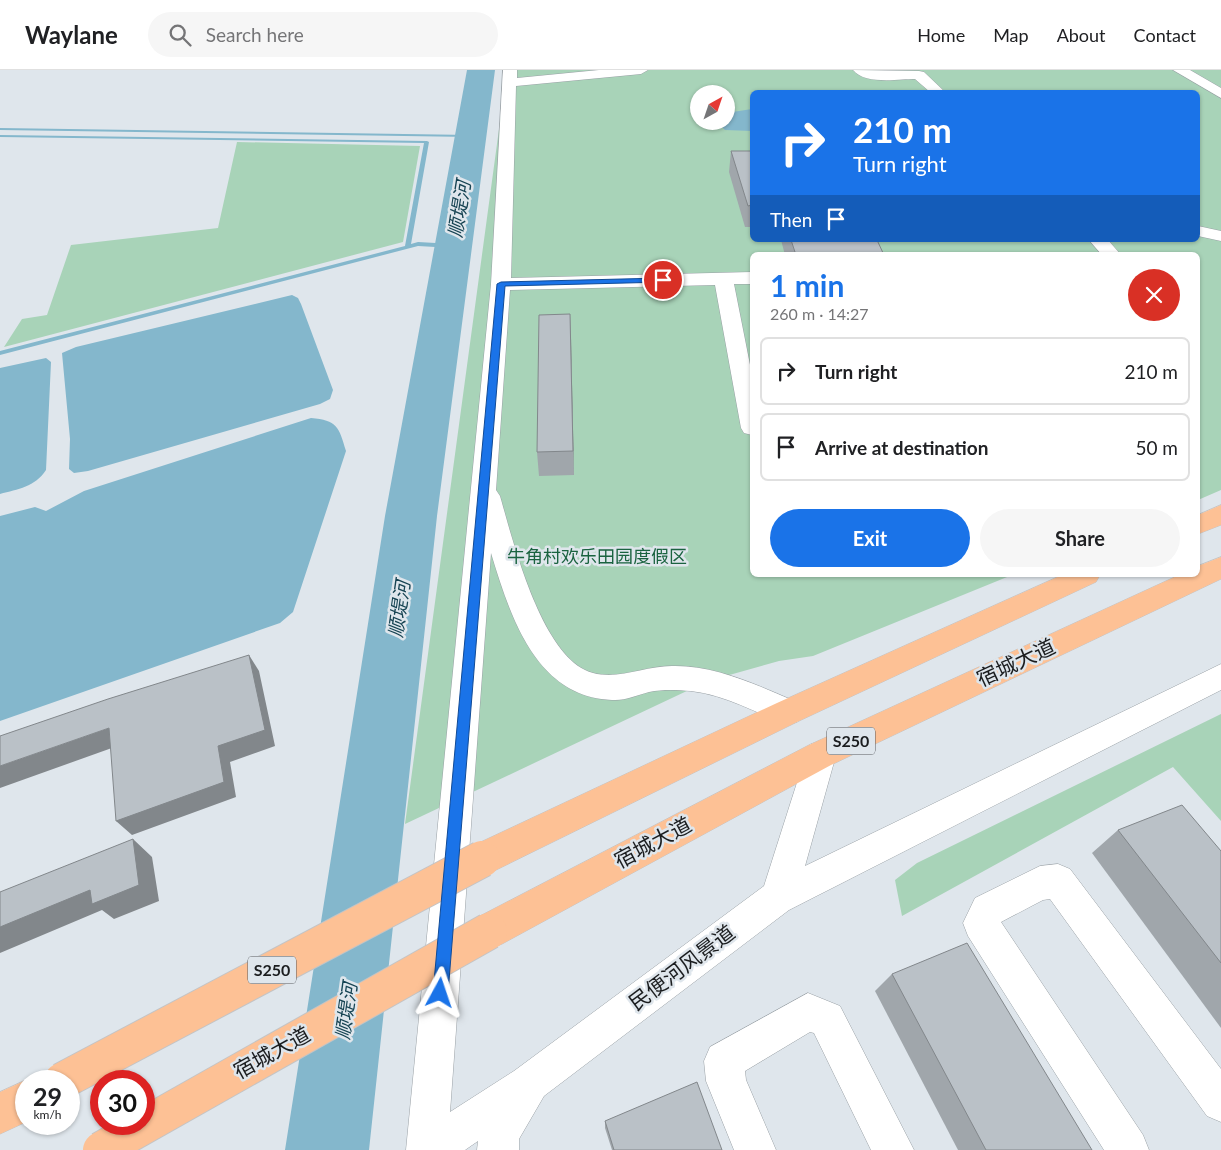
<!DOCTYPE html>
<html lang="en">
<head>
<meta charset="utf-8">
<style>
	:root { --surface:#fff; --page:#f6f6f6; --text:#202124; --muted:#757577; --line:#e0e0e0; --accent:#1a73e8 }
	body { margin:0; font-family:Lato,"Noto Sans SC",sans-serif; background:var(--page); color:var(--text); height:100vh; display:flex; flex-direction:column; font-size:19px; white-space:nowrap }
	* { box-sizing:border-box; margin:0 }
	p { font-size:16px; color:var(--muted) }
	.icon { flex:none; width:28px; height:28px; fill:none; stroke:currentColor; stroke-width:2; stroke-linecap:round; stroke-linejoin:round }
	.map { position:relative; flex:1; overflow:hidden }
	.drawer { position:absolute; left:750px; top:182px; width:450px; height:325px; display:flex; flex-direction:column; background:var(--surface); border-radius:8px; box-shadow:0 1px 4px #0004 }
	.drawer>* { flex:none }
	.banner { position:absolute; left:750px; top:20px; width:450px; height:152px; border-radius:8px; box-shadow:0 1px 4px #0004; background:#1a73e8; color:#fff; overflow:hidden }
	.needle { width:32px; rotate:40deg }
	.fabs { position:absolute; left:690px; top:15px; display:grid; gap:10px }
	.fabs a { display:grid; place-items:center; width:45px; height:45px; border-radius:50%; background:var(--surface); box-shadow:0 1px 4px #0004; font-size:25px }
	.speed { position:absolute; left:15px; top:1000px; display:flex; gap:10px; font-size:25px; font-weight:700; text-align:center }
	.speed>* { display:grid; place-content:center; width:65px; height:65px; border-radius:50%; background:var(--surface); box-shadow:0 1px 4px #0004; line-height:1 }
	.speed small { font-size:12px; font-weight:400 }
	.speed .limit { border:8px solid #d22; background:#fff; color:#111 }
	.pin { position:absolute; display:grid; place-items:center; width:42px; height:42px; color:#fff; margin:-21px; border:2px solid #fff; border-radius:50%; box-shadow:0 1px 5px #0007 }
	.me { position:absolute; width:55px; margin:-28px; rotate:5deg; stroke-linejoin:round; filter:drop-shadow(0 0 4px #0008) }
	.turn { display:flex; align-items:center; gap:18px; height:105px; padding:0 20px; font-size:22px }
	.turn .icon { width:65px; height:65px; stroke-width:2.5 }
	.turn b { display:block; font-size:35px; line-height:42px }
	.then { display:flex; align-items:center; height:48px; padding:0 20px; background:#0003; gap:10px; font-size:19px }
	.round { display:grid; place-items:center; flex:none; width:52px; height:52px; border-radius:26px; background:var(--page) }
	.overview { display:flex; align-items:center; justify-content:space-between; height:85px; padding:0 20px }
	h1 { font-size:30px; font-weight:700; line-height:38px; color:var(--accent) }
	.button { display:flex; gap:10px; margin-top:auto; padding:10px 20px }
	.button a { flex:1; height:58px; border-radius:30px; background:var(--accent); color:#fff; font-size:20px; font-weight:700; line-height:58px; text-align:center }
	.button a+a { background:var(--page); color:var(--text) }
	ul { padding:0; list-style:none }
	li { display:flex; align-items:center; gap:15px; height:68px; margin:0 10px 8px; padding:0 10px; border:2px solid var(--line); border-radius:8px }
	li div { flex:1 }
	li b { display:block; font-size:19px }
	li em { font-style:normal }
	header { display:flex; align-items:center; gap:30px; box-sizing:border-box; height:70px; padding:0 25px; background:var(--surface); border-bottom:1px solid var(--line) }
	header strong { font-size:24px }
	nav { display:flex; gap:28px; margin-inline-start:auto; font-size:18px }
	.search { width:350px; height:45px; background:var(--page); display:flex; align-items:center; gap:12px; box-sizing:border-box; padding:0 18px; border-radius:28px; color:var(--muted); font-size:19px }
	.map>svg:first-child { display:block }
	.green { fill:#a8d3b8; fill-rule:evenodd }
	.water { fill:#84b7cc }
	.lines { fill:none; stroke-linecap:round; stroke-linejoin:round }
	.stream { fill:#84b7cc; fill-rule:evenodd }
	.river { fill:#84b7cc; fill-rule:evenodd }
	.minor-casing { stroke:#9aa1a6; stroke-width:1 }
	.major-casing { stroke:#c4c4c5; stroke-width:1 }
	.minor { fill:#fff; fill-rule:evenodd }
	.major { fill:#fdc195; fill-rule:evenodd }
	.major-bridge-casing { stroke:#c4c4c5; stroke-width:38; stroke-linecap:butt }
	.major-bridge { stroke:#fdc195; stroke-width:36 }
	.wall { fill:#a0a6ab }
	.shaded-wall { fill:#82878b }
	.building { fill:#bac1c7; stroke:#82878b }
	.route { fill:#1a73e8; stroke:#114b97 }
	.labels { text-anchor:middle; stroke-width:5; stroke-linejoin:round; paint-order:stroke }
	.shield { fill:#dfe6ec; stroke:#56595c; stroke-width:1 }
	.shield-label { font-size:16px; font-weight:bold; fill:#1b1d1f }
	.park-label { font-size:18px; fill:#1a6340; stroke:#dfe6ec }
	.water-label { font-size:19px; font-style:italic; fill:#174453; stroke:#dfe6ec }
	.near-street-label { font-size:21px; fill:#1b1d1f; stroke:#dfe6ec }
</style>
</head>
<body>
<header>
<strong>Waylane</strong>
<div class="search"><svg class="icon" aria-label="search" viewBox="0 0 24 24"><circle cx="10" cy="10" r="6"/><path d="M15 15l6 6"/></svg>Search here</div>
<nav><a>Home</a><a>Map</a><a>About</a><a>Contact</a></nav>
</header>
<div class="map">
<svg width="1221" height="1080" viewBox="0 0 1221 1080">
	<rect width="100%" height="100%" fill="#dfe6ec"/>
	<g class="green">
		<path d="M 507,0 L 1221,0 L 1221,420 L 1198,430 L 1198,185 L 752,185 L 752,505 L 1012,505 L 813,586 L 779,591 L 708,611 L 405,754 ZM 752,22 L 1198,22 L 1198,170 L 752,170 ZM 699,24 L 726,24 L 726,51 L 699,51 Z"/>
		<path d="M 237,72 L 420,76 L 403,172 L 4,277 L 22,249 L 47,245 L 71,175 L 218,158 Z"/>
		<path d="M 1221,644 L 1221,751 L 1173,697 L 902,846 L 895,810 L 917,793 Z"/>
	</g>
	<g class="water">
		<path d="M 752,39 L 752,61 L 725,60 L 716,51 L 726,51 L 726,43 Z"/>
		<path d="M 292,225 L 298,228 L 301,234 L 333,320 L 330,329 L 320,334 L 88,401 L 74,403 L 69,399 L 70,369 L 62,283 L 76,277 Z"/>
		<path d="M 46,288 L 51,292 L 46,400 C 35,417 18,419 0,424 L 0,298 Z"/>
		<path d="M 311,348 C 337,350 339,357 346,381 L 293,542 L 280,553 L 0,651 L 0,446 L 35,437 L 46,441 L 84,421 Z"/>
	</g>
	<g class="lines">
		<g class="stream">
			<path d="M 0,58 L 471,65 L 473,66 L 471,67 L 0,60 Z"/>
			<path d="M 0,65 L 427,71 L 429,72 L 411,174 L 418,172 L 453,174 L 456,176 L 453,178 L 418,176 L 0,285 L 0,281 L 405,176 L 424,73 L 0,67 Z"/>
		</g>
		<path class="river" d="M 467,0 L 495,0 L 437,446 L 369,1080 L 285,1080 L 385,446 Z"/>
		<defs>
			<g id="minor">
				<path d="M 503,0 L 517,0 L 517,8 L 599,0 L 648,0 L 641,4 L 516,16 L 511,208 L 752,202 L 752,214 L 734,214 L 752,305 L 752,365 L 744,363 L 741,358 L 715,215 L 510,220 L 496,420 L 500,426 C 513,471 542,590 593,603 C 619,610 645,596 672,596 C 716,595 759,616 799,633 L 803,642 L 799,651 L 788,655 C 756,643 726,625 691,621 C 678,620 663,619 649,622 C 637,625 625,631 612,630 C 535,627 510,545 491,483 L 450,1042 L 514,1001 L 764,816 L 809,675 L 820,671 L 831,675 L 836,685 L 805,796 L 1221,594 L 1221,620 L 789,840 L 544,1026 L 519,1069 L 519,1080 L 477,1080 L 478,1071 L 465,1080 L 406,1080 L 491,214 Z"/>
				<path d="M 853,0 L 919,1 L 924,2 L 945,22 L 930,22 L 915,9 C 898,9 865,15 853,0 Z"/>
				<path d="M 1173,0 L 1190,0 L 1221,18 L 1221,28 Z"/>
				<path d="M 1198,156 L 1221,161 L 1221,171 L 1198,166 Z"/>
				<path d="M 1089,170 L 1108,170 L 1121,185 L 1102,185 Z"/>
				<path d="M 1058,794 L 1070,799 L 1221,999 L 1221,1052 L 1207,1046 L 1050,829 L 1043,830 L 1001,852 L 1143,1065 L 1149,1080 L 1104,1080 L 968,866 L 963,853 L 975,828 L 1040,796 Z"/>
				<path d="M 808,923 L 840,936 L 914,1080 L 871,1080 L 814,963 L 810,962 L 745,1001 L 746,1010 L 776,1080 L 734,1080 L 706,1011 L 704,991 L 710,977 Z"/>
			</g>
			<g id="major">
				<path d="M 1221,435 L 1221,455 L 1198,464 L 1198,445 Z"/>
				<path d="M 1221,487 L 1221,509 L 831,695 L 502,874 L 489,879 L 476,874 L 471,861 L 476,848 L 809,675 L 1179,505 L 1198,505 L 1198,496 Z"/>
				<path d="M 1062,505 L 1100,505 L 1096,512 L 799,651 L 494,801 L 482,805 L 470,801 L 465,789 L 470,777 L 777,633 Z"/>
				<path d="M 26,1010 L 29,1011 L 26,1011 L 26,1052 L 0,1064 L 0,1022 Z"/>
			</g>
		</defs>
		<use href="#minor" class="minor-casing"/>
		<use href="#major" class="major-casing"/>
		<use href="#minor" class="minor"/>
		<use href="#major" class="major"/>
		<defs>
			<g id="major-bridge">
				<path d="M 62,1011 L 482,789"/>
				<path d="M 101,1080 L 489,861"/>
			</g>
		</defs>
		<use href="#major-bridge" class="major-bridge-casing"/>
		<use href="#major-bridge" class="major-bridge"/>
	</g>
	<g class="wall">
		<path d="M 731,81 L 752,81 L 752,157 L 745,157 L 729,102 Z"/>
		<path d="M 781,170 L 877,170 L 884,185 L 785,185 Z"/>
		<path d="M 570,244 L 574,405 L 539,406 L 537,382 Z"/>
		<path d="M 1118,760 L 1221,781 L 1221,958 L 1092,783 Z"/>
		<path d="M 892,904 L 1092,1080 L 958,1080 L 875,921 Z"/>
		<path d="M 605,1051 L 722,1080 L 612,1080 L 605,1058 Z"/>
	</g>
	<g class="shaded-wall">
		<path d="M 570,244 L 571,268 L 574,405 L 573,381 Z"/>
		<path d="M 249,585 L 259,601 L 275,676 L 230,692 L 236,727 L 132,765 L 116,751 L 218,676 Z"/>
		<path d="M 109,658 L 123,674 L 0,718 L 0,696 Z"/>
		<path d="M 133,769 L 152,787 L 159,831 L 114,849 L 102,840 L 0,883 L 0,857 Z"/>
	</g>
	<g class="building">
		<path d="M 731,81 L 752,81 L 752,135 L 748,136 Z"/>
		<path d="M 791,170 L 877,170 L 884,185 L 796,185 Z"/>
		<path d="M 570,244 L 573,381 L 537,382 L 539,245 Z"/>
		<path d="M 249,585 L 265,660 L 218,676 L 224,712 L 116,751 L 109,658 L 0,696 L 0,666 L 108,629 Z"/>
		<path d="M 1182,735 L 1221,781 L 1221,893 L 1118,760 Z"/>
		<path d="M 133,769 L 139,815 L 92,834 L 90,820 L 0,857 L 0,822 Z"/>
		<path d="M 967,873 L 1092,1080 L 986,1080 L 892,904 Z"/>
		<path d="M 697,1012 L 722,1080 L 614,1080 L 605,1051 Z"/>
	</g>
	<path class="route" d="M 663,208 L 667,210 L 666,212 L 505,216 L 448,923 L 446,928 L 440,931 L 435,928 L 433,923 L 497,214 L 501,212 Z"/>
	<g class="labels">
		<g class="shield">
			<rect x="827" y="657.5" width="48" height="27" rx="4"/>
			<rect x="248" y="886.5" width="48" height="27" rx="4"/>
		</g>
		<g class="shield-label">
			<text x="851" y="677">S250</text>
			<text x="272" y="906">S250</text>
		</g>
		<g class="park-label">
			<text x="597" y="493">牛角村欢乐田园度假区</text>
		</g>
		<g class="water-label">
			<text transform="translate(459 139) rotate(-81)" y="7">顺堤河</text>
			<text transform="translate(399 539) rotate(-82)" y="7">顺堤河</text>
			<text transform="translate(346 941) rotate(-82)" y="7">顺堤河</text>
		</g>
		<g class="near-street-label">
			<text transform="translate(1016 593) rotate(-25)" y="7">宿城大道</text>
			<text transform="translate(653 773) rotate(-28)" y="7">宿城大道</text>
			<text transform="translate(682 898) rotate(-37)" y="7">民便河风景道</text>
			<text transform="translate(272 983) rotate(-29)" y="7">宿城大道</text>
		</g>
	</g>
</svg>
<div class="fabs">
<a><svg class="needle" viewBox="-14 -14 28 28"><path d="M0-13l5 13h-10z" fill="#e53935"/><path d="M0 13l5-13h-10z" fill="#757577"/></svg></a>
</div>
<div class="speed"><div>29<small>km/h</small></div><div class="limit">30</div></div>
<div class="pin" style="left:663px;top:210px;background:#d93025"><svg class="icon" aria-label="arrive" viewBox="0 0 24 24"><path d="M6 21V4h12l-3 4 3 4H6"/></svg></div>
<svg class="me" style="left:440px;top:923px" viewBox="-20 -20 40 40"><path d="M0-17L14 15 0 8-14 15z" fill="#1a73e8" stroke="#fff" stroke-width="4"/></svg>
<div class="banner">
<div class="turn"><svg class="icon" aria-label="right" viewBox="0 0 24 24"><path d="M7 20v-9h11M14 6l5 5-5 5"/></svg><div><b>210 m</b>Turn right</div></div>
<div class="then">Then<svg class="icon" aria-label="arrive" viewBox="0 0 24 24"><path d="M6 21V4h12l-3 4 3 4H6"/></svg></div>
</div>
<section class="drawer">
<div class="overview"><div><h1>1 min</h1><p>260 m · 14:27</p></div><a class="round" style="background:#d93025;color:#fff"><svg class="icon" aria-label="close" viewBox="0 0 24 24"><path d="M6 6l12 12M18 6L6 18"/></svg></a></div>
<ul>
<li><svg class="icon" aria-label="right" viewBox="0 0 24 24"><path d="M7 20v-9h11M14 6l5 5-5 5"/></svg><div><b>Turn right</b></div><em>210 m</em></li>
<li><svg class="icon" aria-label="arrive" viewBox="0 0 24 24"><path d="M6 21V4h12l-3 4 3 4H6"/></svg><div><b>Arrive at destination</b></div><em>50 m</em></li>
</ul>
<div class="button"><a>Exit</a><a>Share</a></div>
</section>
</div>
</body>
</html>
